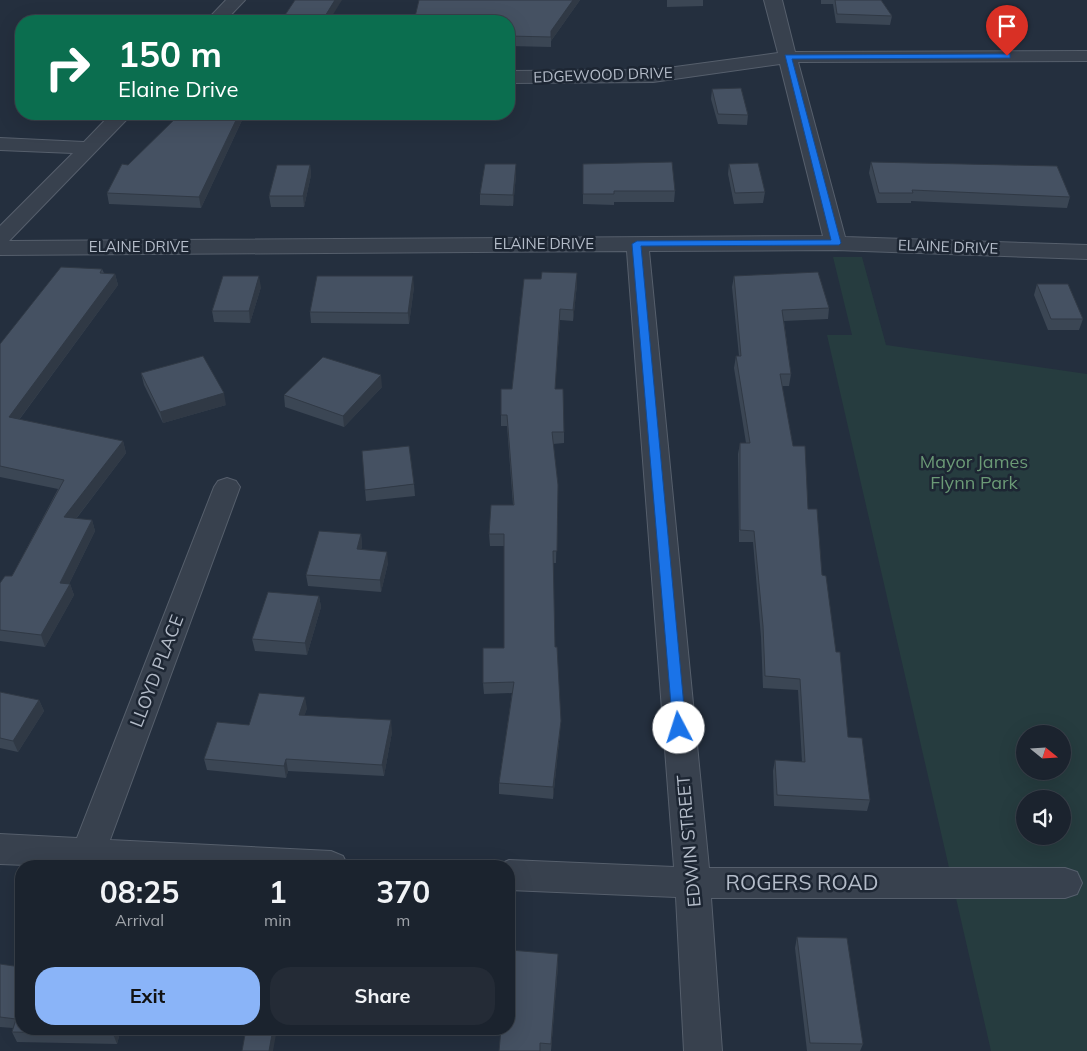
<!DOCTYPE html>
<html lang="en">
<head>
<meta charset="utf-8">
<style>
	:root { --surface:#1b232e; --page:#242b36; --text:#f1f3f6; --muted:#a0a4aa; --line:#39404a; --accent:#8ab4f8 }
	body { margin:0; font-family:Mulish,sans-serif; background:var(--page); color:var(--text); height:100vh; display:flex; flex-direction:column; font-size:19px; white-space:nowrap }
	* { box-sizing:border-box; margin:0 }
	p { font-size:16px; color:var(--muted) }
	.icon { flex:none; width:28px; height:28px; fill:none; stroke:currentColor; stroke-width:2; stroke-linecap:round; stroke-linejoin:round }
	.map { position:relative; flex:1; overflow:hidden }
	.drawer { position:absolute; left:15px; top:860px; width:500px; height:175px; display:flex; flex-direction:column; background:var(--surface); border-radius:20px; box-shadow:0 5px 20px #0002,0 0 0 1px var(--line) }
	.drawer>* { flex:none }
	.guide { position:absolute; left:15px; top:15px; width:500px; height:105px; border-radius:20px; box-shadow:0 5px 20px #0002,0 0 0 1px var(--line); background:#0b6e4f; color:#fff; overflow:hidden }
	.needle { width:32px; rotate:108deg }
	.fabs { position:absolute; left:1016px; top:725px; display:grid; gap:10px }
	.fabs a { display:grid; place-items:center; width:55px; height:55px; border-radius:50%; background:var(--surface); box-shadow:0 5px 20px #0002,0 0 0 1px var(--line); font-size:25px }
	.pin { position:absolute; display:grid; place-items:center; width:42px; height:42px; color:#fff; margin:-51px -21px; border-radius:50% 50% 50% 0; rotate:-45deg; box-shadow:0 0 5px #0007 }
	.pin .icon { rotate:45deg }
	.me { position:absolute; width:55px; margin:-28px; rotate:355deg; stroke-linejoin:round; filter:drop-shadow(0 0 4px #0008) }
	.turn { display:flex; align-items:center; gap:18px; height:105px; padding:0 20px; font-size:22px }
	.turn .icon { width:65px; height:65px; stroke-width:2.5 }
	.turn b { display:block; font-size:35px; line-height:42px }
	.eta { display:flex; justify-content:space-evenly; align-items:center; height:85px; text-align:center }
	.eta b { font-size:30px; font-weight:700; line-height:35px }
	.cta { display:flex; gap:10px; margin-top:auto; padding:10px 20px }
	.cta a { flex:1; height:58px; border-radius:20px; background:var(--accent); color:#111; font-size:20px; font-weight:700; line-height:58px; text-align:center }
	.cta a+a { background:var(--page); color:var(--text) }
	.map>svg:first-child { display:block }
	.green { fill:#263c3f; fill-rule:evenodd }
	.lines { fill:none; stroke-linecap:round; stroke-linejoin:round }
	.minor-casing { stroke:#565f6c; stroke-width:2 }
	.minor { fill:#38414e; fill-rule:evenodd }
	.wall { fill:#3b4654 }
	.shaded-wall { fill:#303945 }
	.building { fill:#455162; stroke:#303945 }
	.route { fill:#1a73e8; stroke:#114b97 }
	.labels { text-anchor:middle; stroke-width:5; stroke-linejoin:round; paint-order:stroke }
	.far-street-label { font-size:15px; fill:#b4bcc9; stroke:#1d2633 }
	.park-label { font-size:18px; fill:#6b9a76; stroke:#1d2633 }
	.street-label { font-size:18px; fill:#b4bcc9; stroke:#1d2633 }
	.near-street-label { font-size:21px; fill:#b4bcc9; stroke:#1d2633 }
</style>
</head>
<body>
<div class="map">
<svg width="1087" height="1051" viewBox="0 0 1087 1051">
	<rect width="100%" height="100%" fill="#242f3e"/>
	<path class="green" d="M 833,257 L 862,257 L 886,345 L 1087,374 L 1087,1051 L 991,1051 L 827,335 L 852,335 ZM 1025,734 L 1062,734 L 1062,771 L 1025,771 ZM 1025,799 L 1062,799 L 1062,836 L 1025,836 Z"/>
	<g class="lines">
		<defs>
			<g id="minor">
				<path d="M 226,0 L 245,0 L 225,21 L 206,21 Z"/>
				<path d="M 764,0 L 782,0 L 795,52 L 1087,51 L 1087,61 L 798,62 L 845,237 L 1087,245 L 1087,259 L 836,250 L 649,251 L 709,868 L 1065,868 L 1077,872 L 1082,883 L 1077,894 L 1065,898 L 711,898 L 722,1051 L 684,1051 L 676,897 L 509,890 L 509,866 L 496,866 L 509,860 L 674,867 L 627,251 L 0,255 L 0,226 L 73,153 L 0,150 L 0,138 L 84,142 L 111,114 L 132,114 L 9,241 L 823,236 L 780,64 L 653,82 L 509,83 L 509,71 L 653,70 L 778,53 Z"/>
				<path d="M 227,478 L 236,481 L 240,487 L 110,840 L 331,851 L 343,856 L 348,866 L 52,866 L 0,864 L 0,834 L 77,838 L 214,487 L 218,481 Z"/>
			</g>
		</defs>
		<use href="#minor" class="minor-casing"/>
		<use href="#minor" class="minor"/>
	</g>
	<g class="wall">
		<path d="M 419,0 L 580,0 L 551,41 L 551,47 L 509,46 L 509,21 Z"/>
		<path d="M 667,0 L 703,0 L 703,6 L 667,7 Z"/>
		<path d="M 821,0 L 881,0 L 892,16 L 890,25 L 836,23 L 833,4 L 821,4 Z"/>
		<path d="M 712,89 L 748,115 L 747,125 L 718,124 L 711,99 Z"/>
		<path d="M 21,92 L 21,105 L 18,95 Z"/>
		<path d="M 244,116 L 201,208 L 109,204 L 107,193 L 128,165 Z"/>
		<path d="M 871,162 L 1070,197 L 1067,208 L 911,201 L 911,203 L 877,203 L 869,173 Z"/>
		<path d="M 583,164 L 675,191 L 674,202 L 614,202 L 614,205 L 583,204 Z"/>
		<path d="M 729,164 L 765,192 L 763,203 L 734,204 L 728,174 Z"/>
		<path d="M 310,165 L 311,175 L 304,207 L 271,207 L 269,196 Z"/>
		<path d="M 516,175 L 513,206 L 480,205 L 480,194 Z"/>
		<path d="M 102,269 L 104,273 L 115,274 L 118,285 L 19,420 L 123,441 L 126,453 L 76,519 L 92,520 L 95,531 L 69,584 L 70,584 L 74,595 L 45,647 L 0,641 L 0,583 L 12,576 L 58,489 L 0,477 L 0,344 Z"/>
		<path d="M 734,276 L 829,308 L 828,319 L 784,321 L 791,374 L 789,386 L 782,386 L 793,446 L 808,509 L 822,575 L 836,652 L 848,737 L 870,800 L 867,811 L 774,806 L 773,771 L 775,760 L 802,762 L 798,690 L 763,688 L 761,637 L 753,542 L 739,542 L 738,454 L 740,443 L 746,443 L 734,368 L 736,356 L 739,356 L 732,287 Z"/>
		<path d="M 524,279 L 577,284 L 573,321 L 560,320 L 555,389 L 564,432 L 564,443 L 553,444 L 558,485 L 556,563 L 553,563 L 555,647 L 560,732 L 553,799 L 499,794 L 499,783 L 512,693 L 484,694 L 483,683 L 504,648 L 504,546 L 490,546 L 489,534 L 513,505 L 507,426 L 501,426 L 501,415 L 512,389 Z"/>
		<path d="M 1037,284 L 1083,319 L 1079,330 L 1048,330 L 1034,295 Z"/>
		<path d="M 261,287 L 250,323 L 214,322 L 212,311 Z"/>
		<path d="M 414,287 L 409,324 L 311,323 L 310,312 Z"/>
		<path d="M 141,373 L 226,405 L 163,423 L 144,385 Z"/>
		<path d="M 382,387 L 344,427 L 285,407 L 284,395 Z"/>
		<path d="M 414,484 L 415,496 L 366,501 L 365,490 Z"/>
		<path d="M 361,534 L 362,546 L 361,550 L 388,563 L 381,592 L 308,586 L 306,575 Z"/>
		<path d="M 319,596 L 321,607 L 307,655 L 255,651 L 252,639 Z"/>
		<path d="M 0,692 L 39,700 L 44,711 L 18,752 L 0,748 Z"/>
		<path d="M 307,708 L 304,716 L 392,732 L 384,776 L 288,771 L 286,778 L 207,770 L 204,759 L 249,725 Z"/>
		<path d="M 797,937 L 863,1044 L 860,1051 L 807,1051 L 795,948 Z"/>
		<path d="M 558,954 L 558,965 L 551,1051 L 499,1051 Z"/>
		<path d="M 0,964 L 121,1029 L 117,1044 L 17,1042 L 12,1032 L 13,1028 L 0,1027 Z"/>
		<path d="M 296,1029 L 384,1029 L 383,1036 Z"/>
	</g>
	<g class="shaded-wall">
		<path d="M 335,0 L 342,0 L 329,21 L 322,21 Z"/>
		<path d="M 573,0 L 580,0 L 551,41 L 551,47 L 551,31 Z"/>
		<path d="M 239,114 L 244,114 L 244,116 L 201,208 L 199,197 Z"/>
		<path d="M 516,164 L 516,175 L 513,206 L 513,195 Z"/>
		<path d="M 310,165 L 311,175 L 304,207 L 303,196 Z"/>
		<path d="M 577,273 L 577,284 L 573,321 L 573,310 Z"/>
		<path d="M 115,274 L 118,285 L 12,429 L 9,417 Z"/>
		<path d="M 259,276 L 261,287 L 250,323 L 249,311 Z"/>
		<path d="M 413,276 L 414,287 L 409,324 L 408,313 Z"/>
		<path d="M 560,309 L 560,320 L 554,400 L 555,389 Z"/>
		<path d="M 381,375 L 382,387 L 344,427 L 343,416 Z"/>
		<path d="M 224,393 L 226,405 L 163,423 L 160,412 Z"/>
		<path d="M 123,441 L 126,453 L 68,529 L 64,517 Z"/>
		<path d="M 92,520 L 95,531 L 64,594 L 60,583 Z"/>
		<path d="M 361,534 L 362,546 L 358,561 L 357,549 Z"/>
		<path d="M 387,552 L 388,563 L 381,592 L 380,580 Z"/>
		<path d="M 70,584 L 74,595 L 45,647 L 41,635 Z"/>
		<path d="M 319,596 L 321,607 L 307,655 L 305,643 Z"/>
		<path d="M 305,697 L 307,708 L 301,727 L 299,715 Z"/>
		<path d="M 39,700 L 44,711 L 18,752 L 13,741 Z"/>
		<path d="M 391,720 L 392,732 L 384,776 L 382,765 Z"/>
		<path d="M 561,721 L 560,732 L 553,799 L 553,787 Z"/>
		<path d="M 286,759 L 288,771 L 286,778 L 284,766 Z"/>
		<path d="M 558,954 L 558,965 L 551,1051 L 551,1044 Z"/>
		<path d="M 114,1029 L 121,1029 L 117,1044 L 113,1034 Z"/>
		<path d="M 273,1029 L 277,1029 L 273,1051 L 269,1051 Z"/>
		<path d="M 382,1029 L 384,1029 L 383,1036 Z"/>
	</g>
	<g class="building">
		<path d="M 295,0 L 335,0 L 322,21 L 281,21 Z"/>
		<path d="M 419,0 L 573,0 L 551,31 L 551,37 L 509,36 L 509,21 L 414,21 Z"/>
		<path d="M 835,0 L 881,0 L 892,16 L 837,14 Z"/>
		<path d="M 741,88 L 748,115 L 718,114 L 712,89 Z"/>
		<path d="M 180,114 L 239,114 L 199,197 L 107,193 L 122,164 L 128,165 Z"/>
		<path d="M 672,162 L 675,191 L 614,191 L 614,194 L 583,194 L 583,164 Z"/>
		<path d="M 871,162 L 1057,166 L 1070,197 L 912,190 L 913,193 L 879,193 Z"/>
		<path d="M 758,163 L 765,192 L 735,193 L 729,164 Z"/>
		<path d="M 485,164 L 516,164 L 513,195 L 480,194 Z"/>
		<path d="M 277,165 L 310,165 L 303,196 L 269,196 Z"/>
		<path d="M 61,267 L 102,269 L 100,273 L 115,274 L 9,417 L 123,441 L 64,517 L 92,520 L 60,583 L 70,584 L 41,635 L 0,630 L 0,583 L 5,576 L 12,576 L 64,480 L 0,466 L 0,344 Z"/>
		<path d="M 542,272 L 577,273 L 573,310 L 560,309 L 555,389 L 563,389 L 564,432 L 552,432 L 558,485 L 557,551 L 553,551 L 555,647 L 557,647 L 561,721 L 553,787 L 499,783 L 514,682 L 483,683 L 483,648 L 504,648 L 504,534 L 489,534 L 491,505 L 514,505 L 507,415 L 501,415 L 501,389 L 512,389 L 524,279 L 541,279 Z"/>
		<path d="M 818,272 L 829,308 L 782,310 L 791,374 L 780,374 L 793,446 L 805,446 L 808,509 L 817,509 L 822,575 L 826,576 L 836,652 L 840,652 L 848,737 L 862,738 L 870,800 L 777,795 L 775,760 L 805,762 L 800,679 L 765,676 L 763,626 L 754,531 L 740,530 L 740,443 L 750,443 L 736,356 L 741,356 L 734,276 Z"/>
		<path d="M 223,276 L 259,276 L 249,311 L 212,311 Z"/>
		<path d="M 317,276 L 413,276 L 408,313 L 310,312 Z"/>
		<path d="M 1037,284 L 1068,284 L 1083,319 L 1051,319 Z"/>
		<path d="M 203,356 L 224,393 L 160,412 L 141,373 Z"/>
		<path d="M 323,357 L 381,375 L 343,416 L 284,395 Z"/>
		<path d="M 409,446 L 414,484 L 365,490 L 362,451 Z"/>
		<path d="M 319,531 L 361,534 L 357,549 L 387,552 L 380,580 L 306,575 Z"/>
		<path d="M 268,592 L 319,596 L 305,643 L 252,639 Z"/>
		<path d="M 0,692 L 39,700 L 13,741 L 0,738 Z"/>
		<path d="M 259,693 L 305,697 L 299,715 L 391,720 L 382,765 L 286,759 L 284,766 L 204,759 L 217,722 L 249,725 Z"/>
		<path d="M 797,937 L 847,938 L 863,1044 L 810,1043 Z"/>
		<path d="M 510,950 L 558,954 L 551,1044 L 540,1043 L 540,1051 L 499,1051 L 501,1029 L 509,1029 L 509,960 Z"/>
		<path d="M 0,964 L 21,967 L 21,1029 L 114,1029 L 113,1034 L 12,1032 L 16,1019 L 0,1017 Z"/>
		<path d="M 246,1029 L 273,1029 L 269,1051 L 242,1051 Z"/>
	</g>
	<path class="route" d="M 1007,54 L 1010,54 L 1010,58 L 792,59 L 841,243 L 839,245 L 641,246 L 686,728 L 684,732 L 679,734 L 675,732 L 673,728 L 632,244 L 637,241 L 831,240 L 785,55 Z"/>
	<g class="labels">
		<g class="far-street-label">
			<text transform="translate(603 75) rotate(-2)" y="5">EDGEWOOD DRIVE</text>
			<text x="544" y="249">ELAINE DRIVE</text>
			<text x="139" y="252">ELAINE DRIVE</text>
			<text transform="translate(948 247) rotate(2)" y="5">ELAINE DRIVE</text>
		</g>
		<g class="park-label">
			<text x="974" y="468">Mayor James<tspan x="974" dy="21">Flynn Park</tspan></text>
		</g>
		<g class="street-label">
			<text transform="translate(157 671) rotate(-69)" y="6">LLOYD PLACE</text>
			<text transform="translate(689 841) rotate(-95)" y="6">EDWIN STREET</text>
		</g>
		<g class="near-street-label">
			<text x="802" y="890">ROGERS ROAD</text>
		</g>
	</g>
</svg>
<div class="fabs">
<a><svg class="needle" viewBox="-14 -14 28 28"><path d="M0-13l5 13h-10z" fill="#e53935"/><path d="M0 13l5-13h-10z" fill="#a0a4aa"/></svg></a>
<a><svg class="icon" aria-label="sound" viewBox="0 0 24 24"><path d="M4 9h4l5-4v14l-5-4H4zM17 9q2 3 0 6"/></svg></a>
</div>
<div class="pin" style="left:1007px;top:56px;background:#d93025"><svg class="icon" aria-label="arrive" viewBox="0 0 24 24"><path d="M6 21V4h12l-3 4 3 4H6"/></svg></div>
<svg class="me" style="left:679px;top:728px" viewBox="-20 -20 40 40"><circle r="19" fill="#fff"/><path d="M0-13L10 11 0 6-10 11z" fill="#1a73e8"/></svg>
<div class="guide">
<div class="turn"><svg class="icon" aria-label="right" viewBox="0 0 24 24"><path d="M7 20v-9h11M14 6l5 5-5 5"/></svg><div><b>150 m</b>Elaine Drive</div></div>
</div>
<section class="drawer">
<div class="eta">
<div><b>08:25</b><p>Arrival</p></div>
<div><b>1</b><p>min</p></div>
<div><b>370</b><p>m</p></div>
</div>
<div class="cta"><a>Exit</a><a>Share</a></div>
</section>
</div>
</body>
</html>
